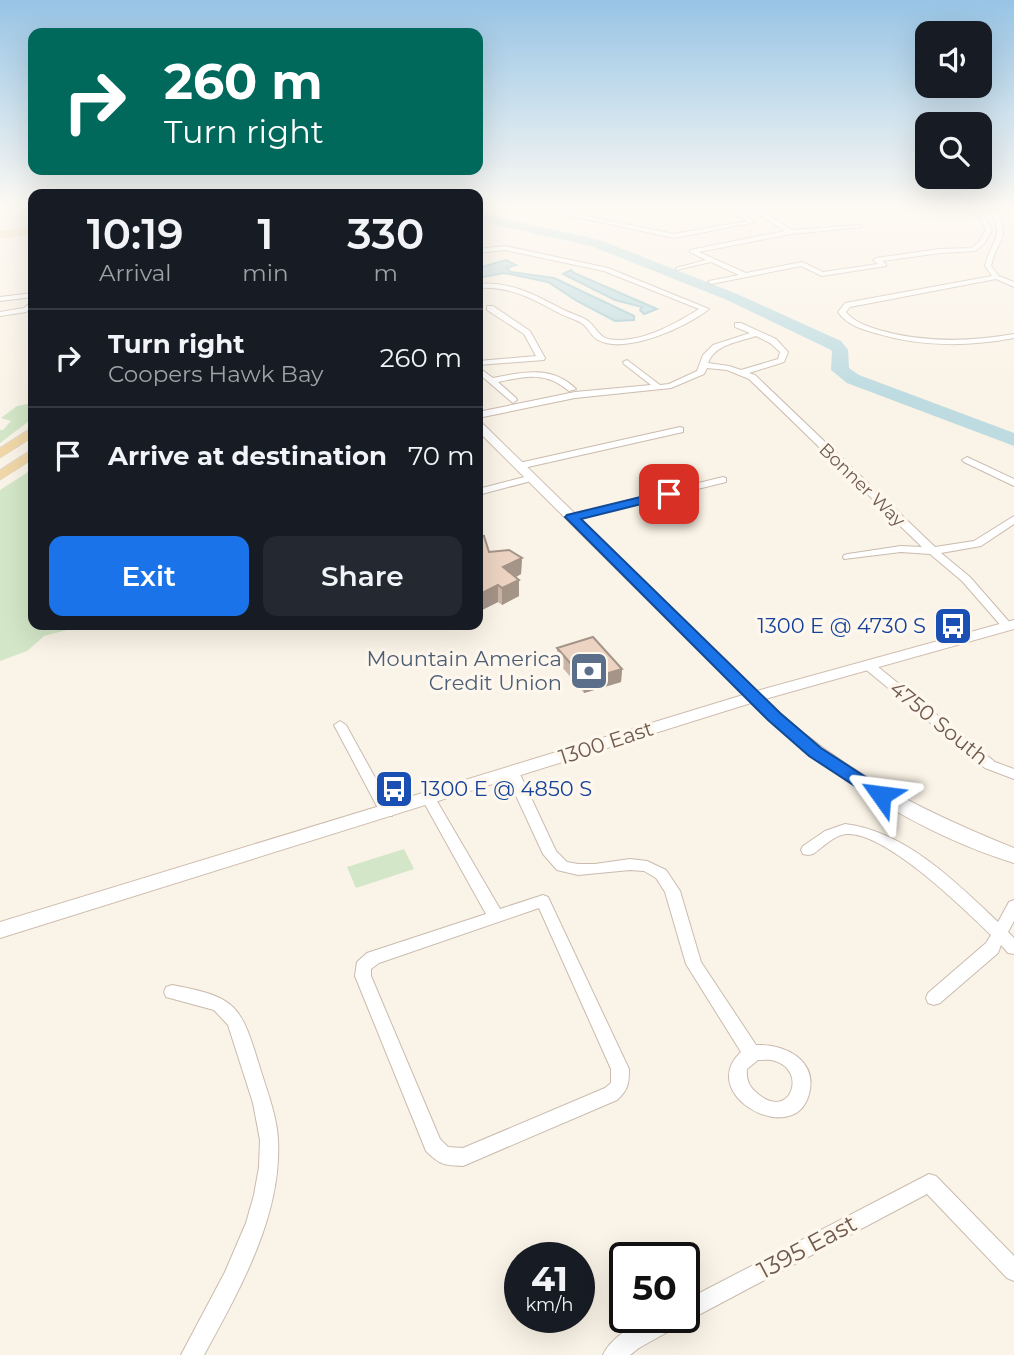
<!DOCTYPE html>
<html lang="en">
<head>
<meta charset="utf-8">
<style>
	:root { --surface:#171b24; --page:#242831; --text:#f1f3f6; --muted:#9ea1a6; --line:#363941; --accent:#1a73e8 }
	body { margin:0; font-family:Montserrat,sans-serif; background:var(--page); color:var(--text); height:100vh; display:flex; flex-direction:column; font-size:26px; white-space:nowrap }
	* { box-sizing:border-box; margin:0 }
	p { font-size:23px; color:var(--muted) }
	.icon { flex:none; width:38px; height:38px; fill:none; stroke:currentColor; stroke-width:2; stroke-linecap:round; stroke-linejoin:round }
	.map { position:relative; flex:1; overflow:hidden }
	.sheet { position:absolute; left:28px; top:189px; width:455px; height:441px; display:flex; flex-direction:column; background:var(--surface); border-radius:14px; box-shadow:0 7px 28px #0002 }
	.sheet>* { flex:none }
	.hud { position:absolute; left:28px; top:28px; width:455px; height:147px; border-radius:14px; box-shadow:0 7px 28px #0002; background:#00695c; color:#fff; overflow:hidden }
	.buttons { position:absolute; left:915px; top:21px; display:grid; gap:14px }
	.buttons a { display:grid; place-items:center; width:77px; height:77px; border-radius:14px; background:var(--surface); box-shadow:0 7px 28px #0002; font-size:35px }
	.speed { position:absolute; left:504px; top:1242px; display:flex; gap:14px; font-size:35px; font-weight:700; text-align:center }
	.speed>* { display:grid; place-content:center; width:91px; height:91px; border-radius:50%; background:var(--surface); box-shadow:0 7px 28px #0002; line-height:1 }
	.speed small { font-size:18px; font-weight:400 }
	.speed .limit { border:4px solid #111; border-radius:10px; background:#fff; color:#111 }
	.pin { position:absolute; display:grid; place-items:center; width:60px; height:60px; color:#fff; margin:-30px; border-radius:14px; box-shadow:0 4px 10px #0006 }
	.me { position:absolute; width:77px; margin:-38px; rotate:301deg; stroke-linejoin:round; filter:drop-shadow(0 0 5px #0008) }
	.turn { display:flex; align-items:center; gap:24px; height:147px; padding:0 21px; font-size:32px }
	.turn .icon { width:91px; height:91px; stroke-width:2.5 }
	.turn b { display:block; font-size:49px; line-height:60px }
	.eta { display:flex; justify-content:space-evenly; align-items:center; height:119px; text-align:center }
	.eta b { font-size:42px; font-weight:600; line-height:49px }
	.button { display:flex; gap:14px; margin-top:auto; padding:14px 21px }
	.button a { flex:1; height:80px; border-radius:14px; background:var(--accent); color:#fff; font-size:28px; font-weight:600; line-height:80px; text-align:center }
	.button a+a { background:var(--page); color:var(--text) }
	ul { padding:0; list-style:none }
	li { display:flex; align-items:center; gap:21px; height:98px; padding:0 21px; border-top:2px solid var(--line) }
	li div { flex:1 }
	li b { display:block; font-size:26px }
	li em { font-style:normal }
	.map>svg:first-child { display:block }
	.green { fill:#d3e6c7 }
	.water { fill:#bddbe1; stroke:#a5cad1; stroke-width:2 }
	.lines { fill:none; stroke-linecap:round; stroke-linejoin:round }
	.river { fill:#bddbe1; fill-rule:evenodd }
	.street-casing { stroke:#cabbae; stroke-width:2 }
	.secondary-casing { stroke:#cebdaf; stroke-width:2 }
	.primary-casing { stroke:#d7d1cd; stroke-width:1 }
	.street { fill:#fff; fill-rule:evenodd }
	.secondary { fill:#fff; fill-rule:evenodd }
	.primary { fill:#f1d7a7; fill-rule:evenodd }
	.wall { fill:#cbb5a7 }
	.shaded-wall { fill:#a59488 }
	.building { fill:#ecd3c2; stroke:#a59488; stroke-width:2 }
	.route { fill:#1a73e8; stroke:#114b97; stroke-width:2 }
	.labels { text-anchor:middle; stroke-width:7; stroke-linejoin:round; paint-order:stroke }
	.far-street-label { font-size:18px; fill:#705b4e; stroke:#fdf7ed }
	.transit-label { font-size:21px; fill:#164399; stroke:#fdf7ed; text-anchor:end }
	.service-label { font-size:21px; fill:#4e5e75; stroke:#fdf7ed; text-anchor:end }
	.street-label { font-size:21px; fill:#705b4e; stroke:#fdf7ed }
	.near-street-label { font-size:24px; fill:#705b4e; stroke:#fdf7ed }
</style>
</head>
<body>
<div class="map">
<svg width="1014" height="1355" viewBox="0 0 1014 1355">
	<rect width="100%" height="100%" fill="#faf3e7"/>
	<g class="green">
		<path d="M 33,403 L 33,418 L 0,443 L 0,430 L 3,430 L 11,421 L 1,418 L 17,406 Z"/>
		<path d="M 33,469 L 33,625 L 86,625 L 44,636 L 27,651 L 0,661 L 0,490 Z"/>
		<path d="M 404,849 L 414,869 L 356,888 L 347,867 Z"/>
	</g>
	<g class="water">
		<path d="M 506,260 L 516,265 L 506,268 L 511,272 L 554,278 L 634,316 L 634,320 L 615,321 L 577,301 L 548,282 L 504,273 L 478,278 L 478,268 Z"/>
		<path d="M 571,270 L 574,273 L 657,309 L 644,314 L 640,310 L 642,307 L 615,300 L 563,274 Z"/>
	</g>
	<g class="lines">
		<path class="river" d="M 478,213 L 600,240 L 737,294 L 841,341 L 848,350 L 849,368 L 859,375 L 1014,433 L 1014,446 L 847,383 L 831,370 L 832,351 L 829,349 L 727,300 L 591,246 L 478,221 Z"/>
		<defs>
			<g id="street">
				<path d="M 529,207 L 542,207 L 674,234 L 747,221 L 725,207 L 733,207 L 755,222 L 674,238 Z"/>
				<path d="M 747,207 L 755,207 L 792,230 L 859,225 L 862,227 L 791,234 L 699,252 L 746,273 L 802,262 L 823,272 L 878,264 L 873,260 L 876,258 L 940,249 L 971,248 L 979,242 L 986,230 L 980,218 L 966,207 C 980,207 986,219 992,230 L 984,244 L 975,251 L 940,253 L 882,261 L 886,264 L 886,266 L 822,276 L 801,266 L 711,284 L 708,282 L 709,281 L 739,275 L 711,262 L 676,270 L 676,268 L 706,260 L 690,252 L 690,250 L 785,231 Z"/>
				<path d="M 856,207 L 868,209 L 865,211 Z"/>
				<path d="M 987,207 L 993,207 C 1013,237 998,237 991,266 L 999,276 L 1014,282 L 1014,287 L 996,279 L 850,307 L 846,312 C 854,322 867,326 879,330 C 924,343 968,342 1014,334 L 1014,338 C 967,347 921,347 875,333 C 861,329 847,325 838,312 L 845,303 L 992,276 L 985,266 C 992,237 1007,237 987,207 Z"/>
				<path d="M 505,246 L 608,268 L 709,309 C 687,327 625,355 598,340 C 591,336 589,329 583,324 C 576,319 566,317 559,313 C 531,298 510,286 478,288 L 478,284 C 511,281 535,295 564,310 C 572,314 581,316 588,321 C 596,327 598,336 608,339 C 638,345 675,324 699,309 L 604,271 L 505,250 L 478,253 L 478,249 Z"/>
				<path d="M 33,293 L 33,297 L 0,301 L 0,297 Z"/>
				<path d="M 30,303 L 33,303 L 33,308 L 26,312 L 0,316 L 0,312 L 24,308 Z"/>
				<path d="M 487,306 L 493,306 L 530,331 L 545,358 L 544,360 L 478,365 L 478,361 L 536,356 L 524,334 L 487,310 Z"/>
				<path d="M 735,323 L 741,323 L 776,339 L 788,352 L 784,362 L 749,373 L 755,375 L 935,547 L 974,541 L 1014,516 L 1014,524 L 981,546 L 941,553 L 970,577 L 1011,624 L 1013,626 L 1011,628 L 1003,628 L 962,581 L 930,554 L 901,552 L 844,559 L 843,557 L 844,555 L 848,554 L 901,546 L 922,547 L 749,379 L 727,370 L 707,368 L 704,374 L 671,388 L 575,398 L 478,418 L 478,412 L 575,392 L 651,385 L 624,364 L 623,362 L 627,360 L 660,385 L 669,384 L 697,371 L 703,355 L 713,345 L 750,333 L 735,327 ZM 756,336 L 770,343 L 780,352 L 778,359 L 741,370 L 729,366 L 708,363 C 715,344 739,342 756,336 Z"/>
				<path d="M 478,367 L 493,378 C 523,372 552,365 576,389 L 569,391 C 545,371 526,376 498,382 L 516,398 L 517,400 L 513,403 L 478,373 Z"/>
				<path d="M 680,427 L 683,428 L 683,432 L 519,469 L 514,466 L 519,463 Z"/>
				<path d="M 967,457 L 1014,479 L 1014,486 L 964,462 L 962,460 Z"/>
				<path d="M 532,475 L 535,476 L 535,480 L 478,495 L 478,489 Z"/>
				<path d="M 723,477 L 726,478 L 726,482 L 572,520 L 567,517 L 568,515 Z"/>
				<path d="M 868,661 L 872,662 L 995,762 L 1014,769 L 1014,779 L 985,768 L 864,668 L 862,665 Z"/>
				<path d="M 340,721 L 346,725 L 394,812 L 392,816 L 382,816 L 380,812 L 334,725 Z"/>
				<path d="M 512,767 L 517,769 L 519,772 L 556,851 L 567,862 L 578,864 L 595,864 L 630,859 L 647,861 L 666,870 L 680,891 L 701,962 L 756,1045 C 785,1044 818,1060 809,1094 C 795,1149 695,1095 741,1052 L 686,964 L 665,892 L 656,878 L 644,871 L 630,870 L 578,875 L 557,870 L 543,854 L 505,772 L 507,769 ZM 758,1060 C 763,1060 770,1059 775,1061 C 808,1071 790,1121 758,1094 C 749,1087 746,1080 747,1069 Z"/>
				<path d="M 429,794 L 434,796 L 500,909 L 543,895 L 548,897 L 629,1069 C 629,1084 628,1090 617,1100 L 463,1166 C 444,1165 440,1165 426,1151 L 355,976 L 357,962 L 367,953 L 486,914 L 422,799 L 424,796 ZM 539,908 L 611,1069 L 611,1083 L 605,1088 L 463,1148 L 448,1147 L 440,1139 L 371,976 L 371,969 L 379,963 Z"/>
				<path d="M 845,824 C 905,831 956,882 998,922 L 1009,902 L 1014,900 L 1014,921 L 1008,932 L 1014,938 L 1014,954 L 1008,953 L 1001,945 L 998,953 L 940,1003 L 934,1005 L 928,1003 L 926,998 L 928,993 L 986,943 L 991,935 C 963,908 885,831 846,834 C 834,835 822,848 813,854 L 808,855 L 803,854 L 801,850 L 803,846 L 825,831 Z"/>
				<path d="M 172,985 C 238,997 241,1006 260,1068 C 267,1091 277,1116 278,1140 C 282,1216 239,1291 204,1355 L 181,1355 L 225,1272 L 246,1223 L 254,1195 L 259,1167 L 260,1140 L 253,1103 L 228,1025 L 214,1010 L 166,997 L 164,992 L 166,987 Z"/>
				<path d="M 929,1174 L 936,1176 L 1014,1256 L 1014,1281 L 1007,1278 L 927,1194 L 691,1319 L 682,1322 L 680,1325 L 639,1348 L 630,1355 L 603,1355 C 610,1339 634,1323 651,1318 C 660,1315 674,1318 684,1318 L 684,1301 Z"/>
			</g>
			<path id="secondary" d="M 478,422 L 482,423 L 757,691 L 1014,620 L 1014,629 L 765,699 C 835,768 924,812 1014,848 L 1014,863 C 922,835 819,771 751,703 L 0,938 L 0,922 L 743,695 L 478,431 Z"/>
			<g id="primary">
				<path d="M 33,227 L 33,233 L 0,238 L 0,232 Z"/>
				<path d="M 33,427 L 33,437 L 0,458 L 0,448 Z"/>
				<path d="M 33,449 L 33,459 L 0,480 L 0,470 Z"/>
			</g>
		</defs>
		<use href="#street" class="street-casing"/>
		<use href="#secondary" class="secondary-casing"/>
		<use href="#primary" class="primary-casing"/>
		<use href="#street" class="street"/>
		<use href="#secondary" class="secondary"/>
		<use href="#primary" class="primary"/>
	</g>
	<g class="wall">
		<path d="M 478,537 L 489,552 L 522,558 L 521,574 L 516,577 L 519,580 L 519,596 L 502,605 L 498,602 L 478,612 Z"/>
		<path d="M 557,648 L 622,669 L 621,682 L 584,693 L 557,661 Z"/>
	</g>
	<g class="shaded-wall">
		<path d="M 522,558 L 521,574 L 503,584 L 503,567 Z"/>
		<path d="M 519,580 L 519,596 L 502,605 L 502,588 Z"/>
		<path d="M 498,585 L 498,602 L 478,612 L 478,595 Z"/>
		<path d="M 622,669 L 621,682 L 584,693 L 585,680 Z"/>
	</g>
	<g class="building">
		<path d="M 484,536 L 489,552 L 509,550 L 522,558 L 503,567 L 519,580 L 502,588 L 498,585 L 478,595 L 478,537 Z"/>
		<path d="M 593,637 L 622,669 L 585,680 L 557,648 Z"/>
	</g>
	<linearGradient id="sky" x2="0" y2="1"><stop stop-color="#97c4e5"/><stop offset="0.52" stop-color="#fdfaf4"/><stop offset="1" stop-color="#fdfaf4" stop-opacity="0"/></linearGradient>
	<rect width="1014" height="397" fill="url(#sky)"/>
	<path class="route" d="M 669,490 L 675,494 L 674,496 L 581,519 L 780,713 L 821,748 L 887,791 L 890,795 L 887,799 L 875,799 L 809,756 L 768,720 L 565,517 L 567,515 Z"/>
	<defs>
		<symbol id="bus-square" viewBox="-11 -11 22 22"><rect x="-9" y="-9" width="18" height="18" rx="4" fill="#1a4fb4" stroke="#fdf7ed"/><path d="M-5-6H5V4H4V6H2V4H-2V6H-4V4H-5ZM-3.5-4V0h7V-4ZM-3.5 1.2v1.5H-2V1.2ZM2 1.2v1.5H3.5V1.2Z" fill="#fff"/></symbol>
		<symbol id="bank-square" viewBox="-11 -11 22 22"><rect x="-9" y="-9" width="18" height="18" rx="4" fill="#5c6f8a" stroke="#fdf7ed"/><path d="M-6-4H6V4H-6ZM0-2.3a2.3 2.3 0 1 0 0 4.6a2.3 2.3 0 1 0 0-4.6Z" fill="#fff"/></symbol>
	</defs>
	<g fill-rule="evenodd">
		<use href="#bus-square" x="931" y="604" width="44" height="44"/>
		<use href="#bank-square" x="567" y="649" width="44" height="44"/>
		<use href="#bus-square" x="372" y="767" width="44" height="44"/>
	</g>
	<g class="labels">
		<g class="far-street-label">
			<text transform="translate(862 485) rotate(44)" y="6">Bonner Way</text>
		</g>
		<g class="transit-label">
			<text x="926" y="633">1300 E @ 4730 S</text>
			<text x="421" y="796" text-anchor="start">1300 E @ 4850 S</text>
		</g>
		<g class="service-label">
			<text x="562" y="666">Mountain America<tspan x="562" dy="24">Credit Union</tspan></text>
		</g>
		<g class="street-label">
			<text transform="translate(939 723) rotate(39)" y="7">4750 South</text>
			<text transform="translate(606 743) rotate(-18)" y="7">1300 East</text>
		</g>
		<g class="near-street-label">
			<text transform="translate(807 1247) rotate(-28)" y="8">1395 East</text>
		</g>
	</g>
</svg>
<div class="buttons">
<a><svg class="icon" aria-label="sound" viewBox="0 0 24 24"><path d="M4 9h4l5-4v14l-5-4H4zM17 9q2 3 0 6"/></svg></a>
<a><svg class="icon" aria-label="search" viewBox="0 0 24 24"><circle cx="10" cy="10" r="6"/><path d="M15 15l6 6"/></svg></a>
</div>
<div class="speed"><div>41<small>km/h</small></div><div class="limit">50</div></div>
<div class="pin" style="left:669px;top:494px;background:#d93025"><svg class="icon" aria-label="arrive" viewBox="0 0 24 24"><path d="M6 21V4h12l-3 4 3 4H6"/></svg></div>
<svg class="me" style="left:881px;top:795px" viewBox="-20 -20 40 40"><path d="M0-17L14 15 0 8-14 15z" fill="#1a73e8" stroke="#fff" stroke-width="4"/></svg>
<div class="hud">
<div class="turn"><svg class="icon" aria-label="right" viewBox="0 0 24 24"><path d="M7 20v-9h11M14 6l5 5-5 5"/></svg><div><b>260 m</b>Turn right</div></div>
</div>
<section class="sheet">
<div class="eta">
<div><b>10:19</b><p>Arrival</p></div>
<div><b>1</b><p>min</p></div>
<div><b>330</b><p>m</p></div>
</div>
<ul>
<li><svg class="icon" aria-label="right" viewBox="0 0 24 24"><path d="M7 20v-9h11M14 6l5 5-5 5"/></svg><div><b>Turn right</b><p>Coopers Hawk Bay</p></div><em>260 m</em></li>
<li><svg class="icon" aria-label="arrive" viewBox="0 0 24 24"><path d="M6 21V4h12l-3 4 3 4H6"/></svg><div><b>Arrive at destination</b></div><em>70 m</em></li>
</ul>
<div class="button"><a>Exit</a><a>Share</a></div>
</section>
</div>
</body>
</html>
